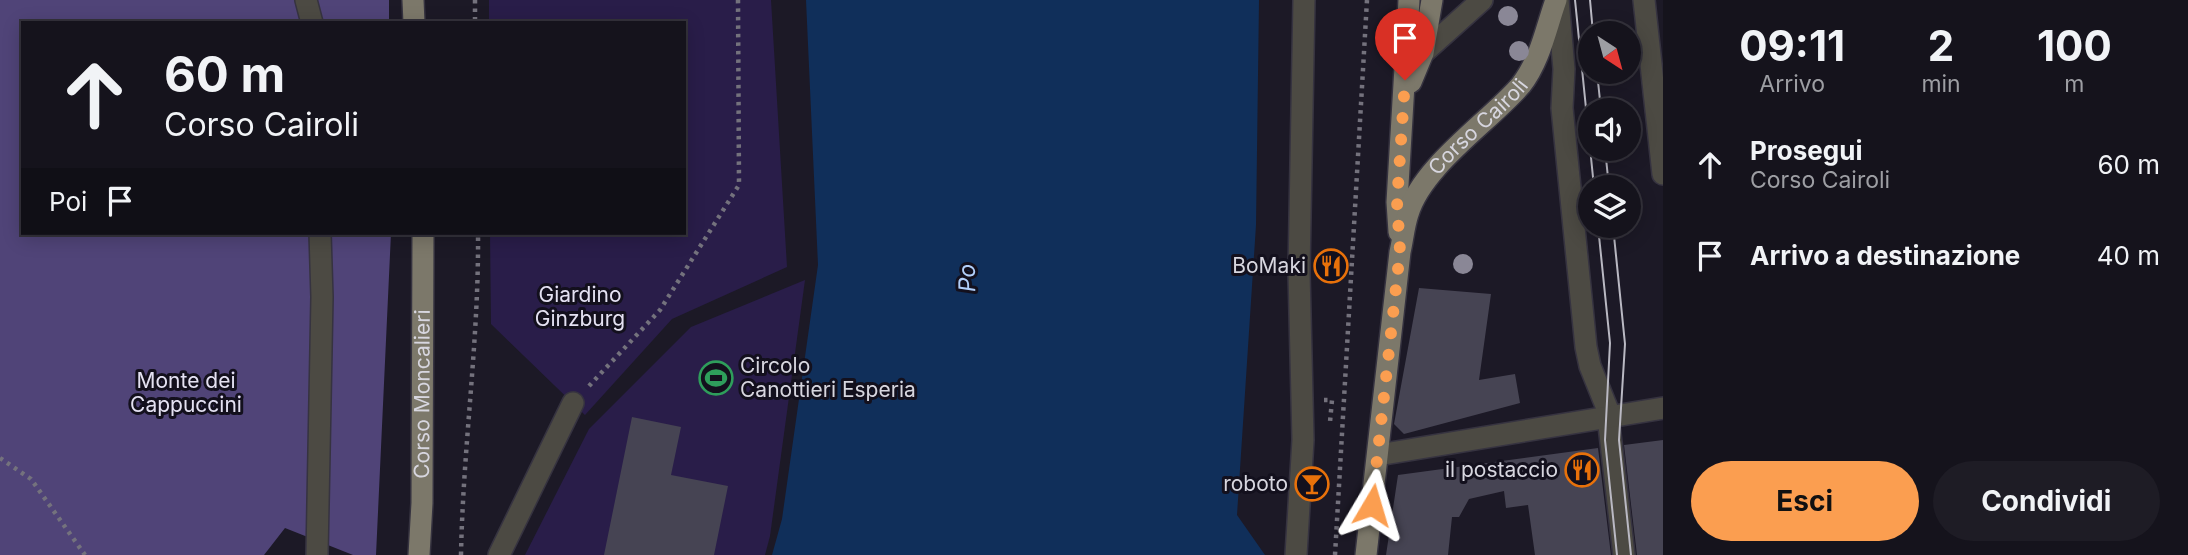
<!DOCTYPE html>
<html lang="it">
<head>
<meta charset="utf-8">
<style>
	:root { --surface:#15131c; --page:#1e1c25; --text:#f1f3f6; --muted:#9d9ea3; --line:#34323b; --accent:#fb9e50 }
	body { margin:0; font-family:Inter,sans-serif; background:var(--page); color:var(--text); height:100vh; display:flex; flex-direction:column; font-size:26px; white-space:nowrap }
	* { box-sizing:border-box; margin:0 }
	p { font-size:23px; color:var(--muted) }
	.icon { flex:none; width:38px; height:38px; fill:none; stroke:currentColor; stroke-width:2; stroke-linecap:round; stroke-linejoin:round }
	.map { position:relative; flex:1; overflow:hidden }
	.sheet { display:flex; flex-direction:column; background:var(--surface); width:525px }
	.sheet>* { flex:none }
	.banner { position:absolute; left:21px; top:21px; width:665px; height:214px; border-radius:0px; box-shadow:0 4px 18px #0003,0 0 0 2px var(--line); background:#15131c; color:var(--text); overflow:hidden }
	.needle { width:46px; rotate:144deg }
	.fabs { position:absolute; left:1578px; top:21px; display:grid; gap:14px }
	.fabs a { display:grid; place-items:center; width:63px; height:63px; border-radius:50%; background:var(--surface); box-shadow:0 4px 18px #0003,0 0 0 2px var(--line); font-size:35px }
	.pin { position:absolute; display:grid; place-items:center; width:60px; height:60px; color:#fff; margin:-72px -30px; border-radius:50% 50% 50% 0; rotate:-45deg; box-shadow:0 0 7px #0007 }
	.pin .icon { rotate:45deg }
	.me { position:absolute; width:77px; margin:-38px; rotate:7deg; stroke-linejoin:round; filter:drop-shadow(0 0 5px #0008) }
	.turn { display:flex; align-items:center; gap:24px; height:147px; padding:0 28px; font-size:32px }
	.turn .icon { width:91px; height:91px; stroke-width:2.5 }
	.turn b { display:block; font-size:49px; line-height:60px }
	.then { display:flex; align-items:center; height:66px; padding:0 28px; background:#0003; gap:14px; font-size:26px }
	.eta { display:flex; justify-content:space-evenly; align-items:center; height:119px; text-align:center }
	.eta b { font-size:42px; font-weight:700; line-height:49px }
	.cta { display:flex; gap:14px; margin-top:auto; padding:14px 28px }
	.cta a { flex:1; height:80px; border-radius:42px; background:var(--accent); color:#111; font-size:28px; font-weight:700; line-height:80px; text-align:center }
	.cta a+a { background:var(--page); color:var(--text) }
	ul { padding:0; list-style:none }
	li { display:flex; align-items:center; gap:21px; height:91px; padding:0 28px }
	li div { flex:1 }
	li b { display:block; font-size:26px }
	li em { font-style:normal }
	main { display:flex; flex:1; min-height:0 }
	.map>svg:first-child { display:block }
	.green { fill:#291d49 }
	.forest { fill:#504478 }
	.water { fill:#102f5a }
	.building { fill:#464453 }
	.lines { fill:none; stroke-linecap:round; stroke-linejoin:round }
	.minor-casing { stroke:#363340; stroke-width:24 }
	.major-casing { stroke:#363340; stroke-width:24 }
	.path { stroke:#74727d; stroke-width:4.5; stroke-dasharray:3.5 5; stroke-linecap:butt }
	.minor { stroke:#4c4a43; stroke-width:21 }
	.major { stroke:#7c786a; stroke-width:21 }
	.tram { stroke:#bab9c3; stroke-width:2 }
	.tree { fill:#8a8796 }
	.route { stroke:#fb9e50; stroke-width:12; stroke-dasharray:0 21.6 }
	.labels { text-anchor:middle; stroke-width:6; stroke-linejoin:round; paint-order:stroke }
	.street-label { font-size:21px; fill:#d7d6df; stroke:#13101d }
	.poi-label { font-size:21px; fill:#d7d6df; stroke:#13101d; text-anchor:end }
	.park-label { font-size:21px; fill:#e4e1f2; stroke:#13101d }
	.water-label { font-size:23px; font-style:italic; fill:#b1cffa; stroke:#13101d }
</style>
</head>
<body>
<main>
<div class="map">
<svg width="1663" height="555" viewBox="0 0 1663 555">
	<rect width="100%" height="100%" fill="#1c1926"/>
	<g class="green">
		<path d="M 489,0 L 771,0 L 787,267 L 672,319 L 585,415 L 491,324 L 490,233 L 684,233 L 684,23 L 489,23 Z"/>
		<path d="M 805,280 L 770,536 L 765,555 L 525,555 L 589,429 L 691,327 Z"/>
	</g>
	<path class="forest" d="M 0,0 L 389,0 L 389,23 L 23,23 L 23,233 L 391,233 L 376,555 L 353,555 L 285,528 L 264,555 L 0,555 Z"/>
	<path class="water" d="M 806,0 L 1259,0 L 1256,225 L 1237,515 L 1265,555 L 772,555 L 782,519 L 818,265 Z"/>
	<g class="building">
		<path d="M 1419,288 L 1491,294 L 1479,380 L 1515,374 L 1520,403 L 1404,434 L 1394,424 Z"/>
		<path d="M 632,417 L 681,427 L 671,475 L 728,486 L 714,555 L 604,555 Z"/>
		<path d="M 1663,440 L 1663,555 L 1637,555 L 1624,445 Z"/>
		<path d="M 1598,448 L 1611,555 L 1535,555 L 1528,505 L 1506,508 L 1504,491 L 1469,499 L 1459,517 L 1452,517 L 1448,555 L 1386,555 L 1398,475 Z"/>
	</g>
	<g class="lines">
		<defs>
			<g id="minor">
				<path d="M 306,0 L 312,23"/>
				<path d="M 1558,0 L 1564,69 L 1562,108 L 1586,347 L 1590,366 L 1607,408 L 1624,555"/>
				<path d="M 1644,0 L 1663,174"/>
				<path d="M 1423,53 L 1482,0"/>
				<path d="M 1378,455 L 1663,408"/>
				<path d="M 317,555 L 322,297 L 320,233"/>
				<path d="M 499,555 L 573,403"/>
				<path d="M 1296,555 L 1303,440 L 1299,272 L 1304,0"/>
			</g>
			<g id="major">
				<path d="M 413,0 L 414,23"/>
				<path d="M 1411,82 L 1423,53 L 1432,0"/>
				<path d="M 1399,232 L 1397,202 L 1409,0"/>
				<path id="s1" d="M 419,555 L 422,503 L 423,233"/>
				<path id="s2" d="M 1366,555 L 1400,252 C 1403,239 1404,226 1408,214 C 1422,166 1489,122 1521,85 C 1540,61 1546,28 1556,0"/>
			</g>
		</defs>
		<use href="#minor" class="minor-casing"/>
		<use href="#major" class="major-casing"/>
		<g class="path">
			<path d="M 475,0 L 475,23"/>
			<path d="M 589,386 L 660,310 L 739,185 L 738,0"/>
			<path d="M 1324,400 L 1332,400 L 1330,422"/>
			<path d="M 0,458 L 31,479 L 85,555"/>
			<path d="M 461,555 C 463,447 479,340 478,233"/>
			<path d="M 1335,555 L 1367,0"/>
		</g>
		<use href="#minor" class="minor"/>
		<use href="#major" class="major"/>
		<g class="tram">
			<path d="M 1575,0 L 1594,187"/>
			<path d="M 1590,0 L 1593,33"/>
			<path d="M 1597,72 L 1601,110"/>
			<path d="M 1605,149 L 1609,187"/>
			<path d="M 1598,226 L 1610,343 L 1605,440 L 1617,555"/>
			<path d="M 1613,226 L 1625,344 L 1619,440 L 1631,555"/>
		</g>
	</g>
	<g class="tree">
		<circle cx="1508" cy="16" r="10"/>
		<circle cx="1519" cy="51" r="10"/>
		<circle cx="1463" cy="264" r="10"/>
	</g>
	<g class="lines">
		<path class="route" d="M 1372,505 L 1400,251 L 1397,202 L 1405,80"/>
	</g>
	<defs>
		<symbol id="restaurant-ring" viewBox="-11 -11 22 22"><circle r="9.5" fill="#13101d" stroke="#e8710a" stroke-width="1.5"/><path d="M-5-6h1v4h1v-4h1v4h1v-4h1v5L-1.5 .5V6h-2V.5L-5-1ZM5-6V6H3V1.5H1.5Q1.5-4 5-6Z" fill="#e8710a"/></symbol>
		<symbol id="stadium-ring" viewBox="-11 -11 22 22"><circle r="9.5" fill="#13101d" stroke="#2e9e5b" stroke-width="1.5"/><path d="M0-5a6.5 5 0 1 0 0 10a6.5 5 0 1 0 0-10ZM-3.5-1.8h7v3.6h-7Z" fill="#2e9e5b"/></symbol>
		<symbol id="bar-ring" viewBox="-11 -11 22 22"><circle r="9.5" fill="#13101d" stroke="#e8710a" stroke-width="1.5"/><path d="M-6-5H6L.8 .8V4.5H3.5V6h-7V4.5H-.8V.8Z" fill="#e8710a"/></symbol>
	</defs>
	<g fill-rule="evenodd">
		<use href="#restaurant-ring" x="1312" y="247" width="38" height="38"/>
		<use href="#stadium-ring" x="697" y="359" width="38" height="38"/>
		<use href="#restaurant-ring" x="1563" y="451" width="38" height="38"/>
		<use href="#bar-ring" x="1293" y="465" width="38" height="38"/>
	</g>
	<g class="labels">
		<g class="street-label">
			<text dy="7" stroke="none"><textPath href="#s2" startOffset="457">Corso Cairoli</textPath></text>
			<text dy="7" stroke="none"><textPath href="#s1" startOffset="161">Corso Moncalieri</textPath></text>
		</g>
		<g class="poi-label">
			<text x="1306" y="273">BoMaki</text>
			<text x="740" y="373" text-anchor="start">Circolo<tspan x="740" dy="24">Canottieri Esperia</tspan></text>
			<text x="1558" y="477">il postaccio</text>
			<text x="1288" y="491">roboto</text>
		</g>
		<g class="park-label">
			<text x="580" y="302">Giardino<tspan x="580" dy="24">Ginzburg</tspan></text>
			<text x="186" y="388">Monte dei<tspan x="186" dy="24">Cappuccini</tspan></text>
		</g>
		<g class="water-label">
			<text transform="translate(967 278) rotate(-91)" y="8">Po</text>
		</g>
	</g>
</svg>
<div class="fabs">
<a><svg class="needle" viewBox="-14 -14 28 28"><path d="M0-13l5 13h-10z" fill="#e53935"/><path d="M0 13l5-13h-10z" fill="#9d9ea3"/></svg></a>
<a><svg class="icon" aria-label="sound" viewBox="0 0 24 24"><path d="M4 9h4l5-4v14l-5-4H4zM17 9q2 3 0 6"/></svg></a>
<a><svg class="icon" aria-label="layers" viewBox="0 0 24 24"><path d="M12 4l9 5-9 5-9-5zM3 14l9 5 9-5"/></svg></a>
</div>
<div class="pin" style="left:1405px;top:80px;background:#d93025"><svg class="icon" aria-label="arrive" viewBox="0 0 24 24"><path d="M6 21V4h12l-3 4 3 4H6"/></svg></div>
<svg class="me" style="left:1372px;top:505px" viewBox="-20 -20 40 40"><path d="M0-17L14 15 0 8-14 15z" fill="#fb9e50" stroke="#fff" stroke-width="4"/></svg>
<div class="banner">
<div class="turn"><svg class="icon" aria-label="ahead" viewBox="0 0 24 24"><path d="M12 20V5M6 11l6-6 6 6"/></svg><div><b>60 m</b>Corso Cairoli</div></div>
<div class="then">Poi<svg class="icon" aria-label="arrive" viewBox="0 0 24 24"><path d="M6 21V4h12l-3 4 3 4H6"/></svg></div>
</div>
</div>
<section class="sheet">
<div class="eta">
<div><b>09:11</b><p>Arrivo</p></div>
<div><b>2</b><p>min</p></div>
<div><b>100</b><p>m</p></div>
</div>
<ul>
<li><svg class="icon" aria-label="ahead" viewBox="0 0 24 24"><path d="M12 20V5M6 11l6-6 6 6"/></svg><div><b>Prosegui</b><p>Corso Cairoli</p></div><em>60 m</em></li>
<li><svg class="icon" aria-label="arrive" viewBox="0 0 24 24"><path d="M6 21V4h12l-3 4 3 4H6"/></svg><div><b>Arrivo a destinazione</b></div><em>40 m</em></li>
</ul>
<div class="cta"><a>Esci</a><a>Condividi</a></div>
</section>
</main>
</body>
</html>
